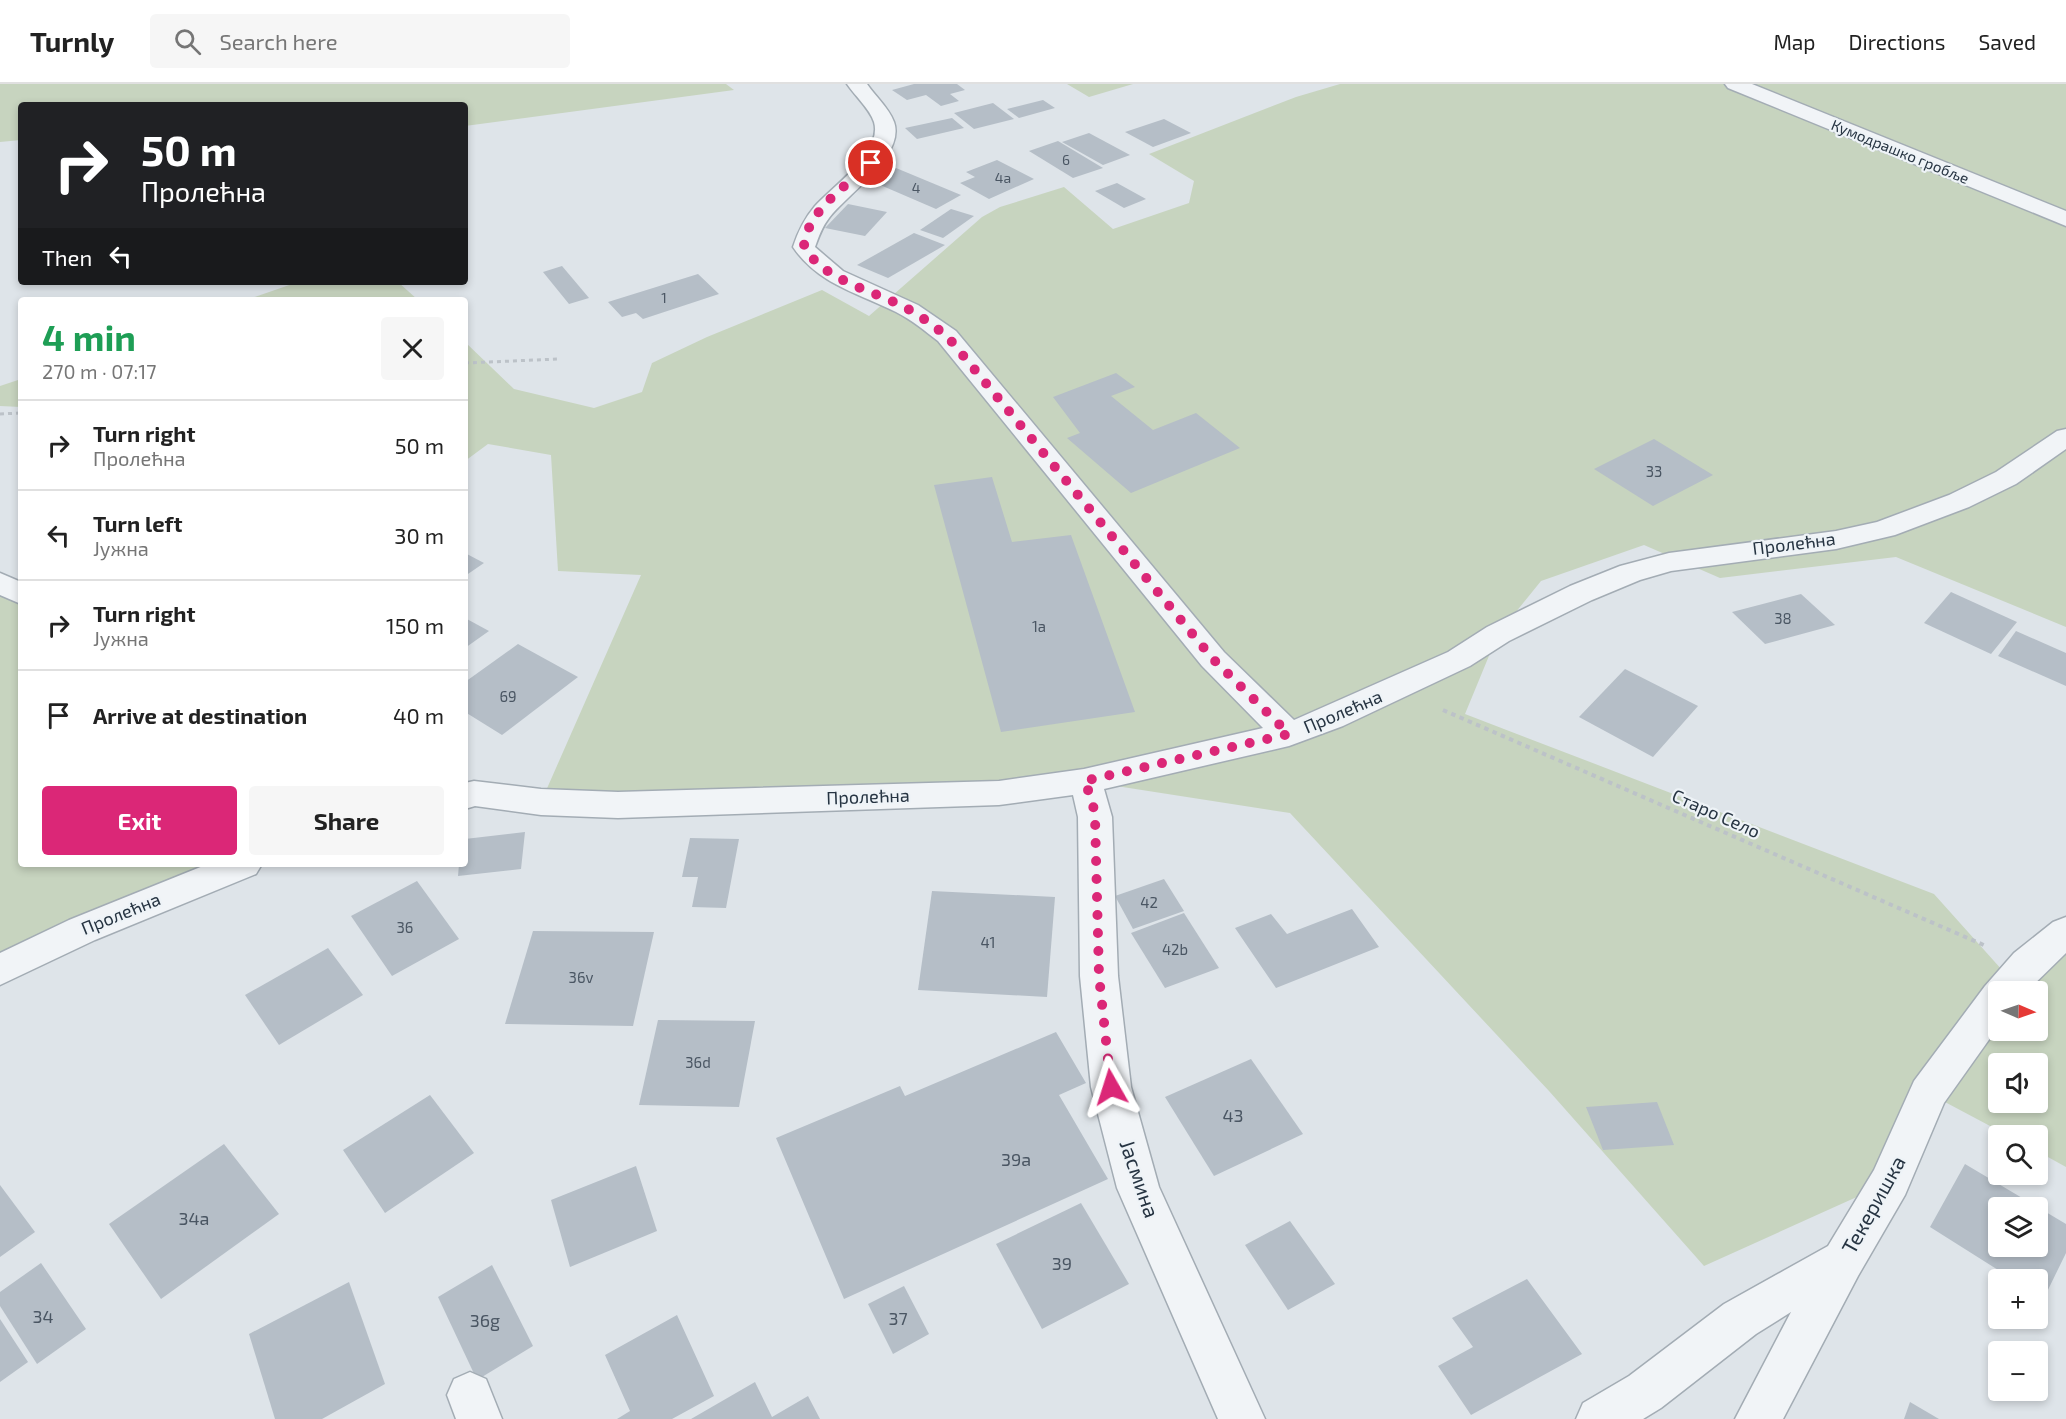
<!DOCTYPE html>
<html lang="en">
<head>
<meta charset="utf-8">
<style>
	:root { --surface:#fff; --page:#f6f6f6; --text:#222; --muted:#767676; --line:#e0e0e0; --accent:#db2777 }
	body { margin:0; font-family:"Exo 2",sans-serif; background:var(--page); color:var(--text); height:100vh; display:flex; flex-direction:column; font-size:22px; white-space:nowrap }
	* { box-sizing:border-box; margin:0 }
	p { font-size:20px; color:var(--muted) }
	.icon { flex:none; width:33px; height:33px; fill:none; stroke:currentColor; stroke-width:2; stroke-linecap:round; stroke-linejoin:round }
	.map { position:relative; flex:1; overflow:hidden }
	.drawer { position:absolute; left:18px; top:213px; width:450px; height:570px; display:flex; flex-direction:column; background:var(--surface); border-radius:6px; box-shadow:0 3px 9px #0003 }
	.drawer>* { flex:none }
	.guide { position:absolute; left:18px; top:18px; width:450px; height:183px; border-radius:6px; box-shadow:0 3px 9px #0003; background:#202124; color:#fff; overflow:hidden }
	.needle { width:39px; rotate:92deg }
	.controls { position:absolute; left:1988px; top:897px; display:grid; gap:12px }
	.controls a { display:grid; place-items:center; width:60px; height:60px; border-radius:6px; background:var(--surface); box-shadow:0 3px 9px #0003; font-size:30px }
	.pin { position:absolute; display:grid; place-items:center; width:51px; height:51px; color:#fff; margin:-26px; border:3px solid #fff; border-radius:50%; box-shadow:0 2px 6px #0007 }
	.me { position:absolute; width:66px; margin:-33px; rotate:354deg; stroke-linejoin:round; filter:drop-shadow(0 0 4px #0008) }
	.turn { display:flex; align-items:center; gap:21px; height:126px; padding:0 24px; font-size:27px }
	.turn .icon { width:78px; height:78px; stroke-width:2.5 }
	.turn b { display:block; font-size:42px; line-height:51px }
	.then { display:flex; align-items:center; height:57px; padding:0 24px; background:#0003; gap:12px; font-size:22px }
	.round { display:grid; place-items:center; flex:none; width:63px; height:63px; border-radius:6px; background:var(--page) }
	.summary { display:flex; align-items:center; justify-content:space-between; height:102px; padding:0 24px }
	h1 { font-size:36px; font-weight:700; line-height:45px; color:#1e9e55 }
	.primary-button { display:flex; gap:12px; margin-top:auto; padding:12px 24px }
	.primary-button a { flex:1; height:69px; border-radius:6px; background:var(--accent); color:#fff; font-size:24px; font-weight:700; line-height:69px; text-align:center }
	.primary-button a+a { background:var(--page); color:var(--text) }
	ul { padding:0; list-style:none }
	li { display:flex; align-items:center; gap:18px; height:90px; padding:0 24px; border-top:2px solid var(--line) }
	li div { flex:1 }
	li b { display:block; font-size:22px }
	li em { font-style:normal }
	header { display:flex; align-items:center; gap:36px; box-sizing:border-box; height:84px; padding:0 30px; background:var(--surface); border-bottom:2px solid var(--line) }
	header strong { font-size:28px }
	nav { display:flex; gap:33px; margin-inline-start:auto; font-size:21px }
	.search { width:420px; height:54px; background:var(--page); display:flex; align-items:center; gap:15px; box-sizing:border-box; padding:0 21px; border-radius:6px; color:var(--muted); font-size:22px }
	.map>svg:first-child { display:block }
	.green { fill:#c7d4bf; fill-rule:evenodd }
	.building { fill:#b5bec7; fill-rule:evenodd }
	.lines { fill:none; stroke-linecap:round; stroke-linejoin:round }
	.street-casing { stroke:#a3acb4; stroke-width:3 }
	.path-far1 { stroke:#bcc2c8; stroke-width:3; stroke-dasharray:4 4; stroke-linecap:butt }
	.path { stroke:#bcc2c8; stroke-width:4; stroke-dasharray:4.5 4.5; stroke-linecap:butt }
	.street { fill:#f1f4f7; fill-rule:evenodd }
	.route { stroke:#db2777; stroke-width:10; stroke-dasharray:0 18 }
	.labels { text-anchor:middle; stroke-width:4.5; stroke-linejoin:round; paint-order:stroke }
	.far-number-label { font-size:14px; fill:#4a5663 }
	.far-street-label { font-size:15px; fill:#263442; stroke:#eef3f7 }
	.number-label { font-size:15px; fill:#4a5663 }
	.street-label { font-size:18px; fill:#263442; stroke:#eef3f7 }
	.near-number-label { font-size:18px; fill:#4a5663 }
	.near-street-label { font-size:21px; fill:#263442; stroke:#eef3f7 }
</style>
</head>
<body>
<header>
<strong>Turnly</strong>
<div class="search"><svg class="icon" aria-label="search" viewBox="0 0 24 24"><circle cx="10" cy="10" r="6"/><path d="M15 15l6 6"/></svg>Search here</div>
<nav><a>Map</a><a>Directions</a><a>Saved</a></nav>
</header>
<div class="map">
<svg width="2066" height="1335" viewBox="0 0 2066 1335">
	<rect width="100%" height="100%" fill="#dee4e9"/>
	<g class="green">
		<path d="M 0,0 L 726,0 L 734,6 L 465,42 L 465,21 L 21,21 L 21,56 L 0,58 Z"/>
		<path d="M 1067,0 L 1133,0 L 1089,13 Z"/>
		<path d="M 1340,0 L 2066,0 L 2066,543 L 1896,473 L 1720,494 L 1644,461 L 1541,497 L 1498,550 L 1465,630 L 1934,810 L 2011,896 L 2066,849 L 2066,1083 L 2037,1067 L 2037,1052 L 2007,1051 L 1928,1009 L 1890,1098 L 1704,1182 L 1549,1007 L 1290,729 L 1084,697 L 541,718 L 641,491 L 558,487 L 551,371 L 488,360 L 465,377 L 465,258 L 514,305 L 594,324 L 642,308 L 652,279 L 707,253 L 822,206 L 869,232 L 982,133 L 1000,123 L 1064,103 L 1113,145 L 1189,119 L 1194,97 L 1149,70 L 1296,13 ZM 1998,908 L 2037,908 L 2037,946 L 1998,946 ZM 1998,980 L 2037,980 L 2037,1018 L 1998,1018 Z"/>
		<path d="M 298,198 L 398,198 L 418,216 L 246,216 Z"/>
		<path d="M 21,295 L 21,323 L 0,322 L 0,302 Z"/>
		<path d="M 0,499 L 21,510 L 21,780 L 244,780 L 0,886 Z"/>
	</g>
	<g class="building">
		<path d="M 914,0 L 957,0 L 965,6 L 950,10 L 959,17 L 941,22 L 926,11 L 907,16 L 892,6 Z"/>
		<path d="M 1043,16 L 1055,24 L 1019,34 L 1007,25 Z"/>
		<path d="M 993,19 L 1014,35 L 974,45 L 954,29 Z"/>
		<path d="M 952,34 L 964,44 L 917,55 L 905,44 Z"/>
		<path d="M 1164,35 L 1191,49 L 1153,63 L 1125,48 Z"/>
		<path d="M 1089,49 L 1130,71 L 1103,81 L 1062,58 Z"/>
		<path d="M 1058,57 L 1103,84 L 1073,94 L 1029,67 Z"/>
		<path d="M 997,76 L 1034,95 L 989,115 L 960,99 L 975,93 L 966,88 Z"/>
		<path d="M 896,84 L 961,111 L 936,125 L 871,97 Z"/>
		<path d="M 1117,99 L 1146,115 L 1124,124 L 1095,107 Z"/>
		<path d="M 848,120 L 887,128 L 865,152 L 825,144 Z"/>
		<path d="M 951,125 L 974,132 L 943,154 L 920,146 Z"/>
		<path d="M 914,149 L 945,161 L 888,194 L 857,181 Z"/>
		<path d="M 562,182 L 589,214 L 569,220 L 543,188 Z"/>
		<path d="M 698,190 L 719,210 L 643,235 L 636,229 L 622,233 L 608,218 Z"/>
		<path d="M 1116,289 L 1135,303 L 1111,312 L 1153,346 L 1196,329 L 1240,364 L 1131,409 L 1067,354 L 1080,349 L 1053,313 Z"/>
		<path d="M 1654,355 L 1713,391 L 1653,422 L 1594,385 Z"/>
		<path d="M 992,393 L 1012,458 L 1071,451 L 1135,628 L 1001,648 L 934,401 Z"/>
		<path d="M 465,469 L 484,479 L 465,492 Z"/>
		<path d="M 1951,508 L 2017,538 L 1991,570 L 1924,539 Z"/>
		<path d="M 1801,510 L 1835,541 L 1765,560 L 1732,528 Z"/>
		<path d="M 465,534 L 489,547 L 465,564 Z"/>
		<path d="M 2016,547 L 2066,569 L 2066,602 L 1998,572 Z"/>
		<path d="M 518,560 L 578,593 L 502,651 L 465,628 L 465,598 Z"/>
		<path d="M 1625,585 L 1698,622 L 1653,673 L 1579,633 Z"/>
		<path d="M 525,748 L 521,785 L 458,792 L 459,780 L 465,780 L 465,755 Z"/>
		<path d="M 690,754 L 739,755 L 726,824 L 692,823 L 698,793 L 682,793 Z"/>
		<path d="M 1164,795 L 1184,827 L 1133,845 L 1115,812 Z"/>
		<path d="M 417,797 L 459,855 L 392,892 L 351,832 Z"/>
		<path d="M 932,807 L 1055,813 L 1047,913 L 918,906 Z"/>
		<path d="M 1352,825 L 1379,863 L 1276,904 L 1235,844 L 1271,830 L 1287,850 Z"/>
		<path d="M 1184,829 L 1219,884 L 1165,904 L 1131,849 Z"/>
		<path d="M 533,847 L 654,848 L 633,942 L 505,940 Z"/>
		<path d="M 328,864 L 363,911 L 279,961 L 245,911 Z"/>
		<path d="M 658,936 L 755,937 L 739,1023 L 639,1021 Z"/>
		<path d="M 1056,948 L 1086,999 L 1059,1011 L 1108,1095 L 844,1215 L 776,1054 L 900,1002 L 905,1012 Z"/>
		<path d="M 1251,975 L 1303,1050 L 1214,1092 L 1165,1013 Z"/>
		<path d="M 430,1011 L 474,1069 L 385,1129 L 343,1066 Z"/>
		<path d="M 1657,1018 L 1674,1061 L 1603,1066 L 1586,1023 Z"/>
		<path d="M 224,1060 L 279,1130 L 161,1215 L 109,1140 Z"/>
		<path d="M 1965,1080 L 2066,1140 L 2066,1169 L 2044,1214 L 2037,1210 L 2037,1196 L 2014,1196 L 1930,1143 ZM 1998,1124 L 2037,1124 L 2037,1162 L 1998,1162 Z"/>
		<path d="M 636,1082 L 657,1147 L 570,1183 L 551,1116 Z"/>
		<path d="M 0,1101 L 35,1148 L 0,1173 Z"/>
		<path d="M 1081,1119 L 1129,1200 L 1042,1245 L 996,1160 Z"/>
		<path d="M 1290,1137 L 1335,1200 L 1288,1226 L 1245,1161 Z"/>
		<path d="M 41,1179 L 86,1245 L 37,1280 L 0,1222 L 0,1208 Z"/>
		<path d="M 492,1181 L 533,1262 L 477,1296 L 438,1213 Z"/>
		<path d="M 1527,1195 L 1582,1270 L 1471,1331 L 1438,1282 L 1473,1263 L 1452,1234 Z"/>
		<path d="M 349,1198 L 385,1300 L 322,1335 L 275,1335 L 249,1250 Z"/>
		<path d="M 904,1202 L 929,1250 L 893,1270 L 868,1220 Z"/>
		<path d="M 677,1231 L 714,1312 L 672,1335 L 617,1335 L 630,1327 L 605,1271 Z"/>
		<path d="M 0,1235 L 28,1278 L 0,1298 Z"/>
		<path d="M 755,1298 L 772,1333 L 808,1312 L 820,1335 L 691,1335 Z"/>
		<path d="M 1910,1318 L 1939,1335 L 1904,1335 Z"/>
	</g>
	<g class="lines">
		<defs>
			<g id="street">
				<path d="M 847,0 L 867,0 C 875,12 889,24 894,38 C 906,71 847,110 829,134 C 822,143 819,152 815,163 L 843,187 L 918,221 L 956,247 L 1224,568 L 1294,636 L 1448,568 L 1487,543 L 1570,502 L 1620,482 L 1669,469 L 1836,447 L 1877,438 L 1949,411 L 1996,388 L 2057,347 L 2066,345 L 2066,365 L 2016,400 L 1969,423 L 1895,451 L 1836,465 L 1671,487 L 1640,496 L 1592,516 L 1509,557 L 1470,582 L 1343,642 L 1289,662 L 1104,705 L 1112,733 L 1118,892 L 1131,1003 L 1159,1103 L 1265,1335 L 1218,1335 L 1117,1104 L 1091,1003 L 1080,892 L 1078,733 L 1073,711 L 999,721 L 618,734 L 541,731 L 475,722 L 465,725 L 465,699 L 474,697 L 541,705 L 618,708 L 999,697 L 1084,685 L 1263,644 L 1202,582 L 938,257 C 925,247 912,236 896,228 C 858,209 818,200 793,163 C 798,148 804,135 815,122 C 833,102 883,68 874,38 C 870,25 855,12 847,0 Z"/>
				<path d="M 1725,0 L 1752,0 L 2066,127 L 2066,142 L 1728,4 Z"/>
				<path d="M 0,489 L 21,498 L 21,520 L 0,511 Z"/>
				<path d="M 208,780 L 262,780 L 256,790 L 95,856 L 0,901 L 0,869 L 69,836 Z"/>
				<path d="M 2066,833 L 2066,869 L 2026,908 L 1998,908 L 1998,943 L 1944,1019 L 1905,1111 L 1858,1192 L 1783,1335 L 1735,1335 L 1791,1228 L 1756,1250 L 1661,1324 L 1643,1335 L 1576,1335 L 1583,1319 L 1629,1292 L 1724,1220 L 1828,1162 L 1874,1086 L 1914,997 L 1985,902 L 2014,869 L 2053,838 Z"/>
				<path d="M 470,1288 L 486,1295 L 502,1335 L 456,1335 L 447,1311 L 454,1295 Z"/>
			</g>
		</defs>
		<use href="#street" class="street-casing"/>
		<g class="path-far1">
			<path d="M 465,279 L 559,275"/>
			<path d="M 0,330 L 21,329"/>
		</g>
		<path class="path" d="M 1443,626 L 1986,862"/>
		<use href="#street" class="street"/>
	</g>
	<g class="lines">
		<path class="route" d="M 871,79 C 847,101 807,127 804,162 C 822,196 872,206 904,223 C 919,230 933,242 947,252 L 1213,575 L 1289,650 L 1084,697 L 1092,715 L 1095,733 L 1099,892 L 1111,1003"/>
	</g>
	<g class="labels">
		<g class="far-number-label">
			<text x="1066" y="81">6</text>
			<text x="1003" y="99">4a</text>
			<text x="916" y="109">4</text>
			<text x="664" y="219">1</text>
		</g>
		<g class="far-street-label">
			<text transform="translate(1900 68) rotate(22)" y="5">Кумодрашко гробље</text>
		</g>
		<g class="number-label">
			<text x="1654" y="393">33</text>
			<text x="1783" y="540">38</text>
			<text x="1039" y="548">1a</text>
			<text x="508" y="618">69</text>
			<text x="1149" y="824">42</text>
			<text x="405" y="849">36</text>
			<text x="988" y="864">41</text>
			<text x="1175" y="871">42b</text>
			<text x="581" y="899">36v</text>
			<text x="698" y="984">36d</text>
		</g>
		<g class="street-label">
			<text transform="translate(1794 460) rotate(-7)" y="6">Пролећна</text>
			<text transform="translate(1343 628) rotate(-23)" y="6">Пролећна</text>
			<text transform="translate(868 713) rotate(-2)" y="6">Пролећна</text>
			<text transform="translate(1716 730) rotate(24)" y="6">Старо Село</text>
			<text transform="translate(121 830) rotate(-22)" y="6">Пролећна</text>
		</g>
		<g class="near-number-label">
			<text x="1233" y="1038">43</text>
			<text x="1016" y="1082">39a</text>
			<text x="194" y="1141">34a</text>
			<text x="1062" y="1186">39</text>
			<text x="43" y="1239">34</text>
			<text x="898" y="1241">37</text>
			<text x="485" y="1243">36g</text>
		</g>
		<g class="near-street-label">
			<text transform="translate(1139 1095) rotate(71)" y="7">Јасмина</text>
			<text transform="translate(1874 1121) rotate(-61)" y="7">Текеришка</text>
		</g>
	</g>
</svg>
<div class="controls">
<a><svg class="needle" viewBox="-14 -14 28 28"><path d="M0-13l5 13h-10z" fill="#e53935"/><path d="M0 13l5-13h-10z" fill="#767676"/></svg></a>
<a><svg class="icon" aria-label="sound" viewBox="0 0 24 24"><path d="M4 9h4l5-4v14l-5-4H4zM17 9q2 3 0 6"/></svg></a>
<a><svg class="icon" aria-label="search" viewBox="0 0 24 24"><circle cx="10" cy="10" r="6"/><path d="M15 15l6 6"/></svg></a>
<a><svg class="icon" aria-label="layers" viewBox="0 0 24 24"><path d="M12 4l9 5-9 5-9-5zM3 14l9 5 9-5"/></svg></a>
<a>+</a>
<a>−</a>
</div>
<div class="pin" style="left:871px;top:79px;background:#d93025"><svg class="icon" aria-label="arrive" viewBox="0 0 24 24"><path d="M6 21V4h12l-3 4 3 4H6"/></svg></div>
<svg class="me" style="left:1111px;top:1003px" viewBox="-20 -20 40 40"><path d="M0-17L14 15 0 8-14 15z" fill="#db2777" stroke="#fff" stroke-width="4"/></svg>
<div class="guide">
<div class="turn"><svg class="icon" aria-label="right" viewBox="0 0 24 24"><path d="M7 20v-9h11M14 6l5 5-5 5"/></svg><div><b>50 m</b>Пролећна</div></div>
<div class="then">Then<svg class="icon" aria-label="left" viewBox="0 0 24 24"><path d="M17 20v-9H6M10 6l-5 5 5 5"/></svg></div>
</div>
<section class="drawer">
<div class="summary"><div><h1>4 min</h1><p>270 m · 07:17</p></div><a class="round"><svg class="icon" aria-label="close" viewBox="0 0 24 24"><path d="M6 6l12 12M18 6L6 18"/></svg></a></div>
<ul>
<li><svg class="icon" aria-label="right" viewBox="0 0 24 24"><path d="M7 20v-9h11M14 6l5 5-5 5"/></svg><div><b>Turn right</b><p>Пролећна</p></div><em>50 m</em></li>
<li><svg class="icon" aria-label="left" viewBox="0 0 24 24"><path d="M17 20v-9H6M10 6l-5 5 5 5"/></svg><div><b>Turn left</b><p>Јужна</p></div><em>30 m</em></li>
<li><svg class="icon" aria-label="right" viewBox="0 0 24 24"><path d="M7 20v-9h11M14 6l5 5-5 5"/></svg><div><b>Turn right</b><p>Јужна</p></div><em>150 m</em></li>
<li><svg class="icon" aria-label="arrive" viewBox="0 0 24 24"><path d="M6 21V4h12l-3 4 3 4H6"/></svg><div><b>Arrive at destination</b></div><em>40 m</em></li>
</ul>
<div class="primary-button"><a>Exit</a><a>Share</a></div>
</section>
</div>
</body>
</html>
